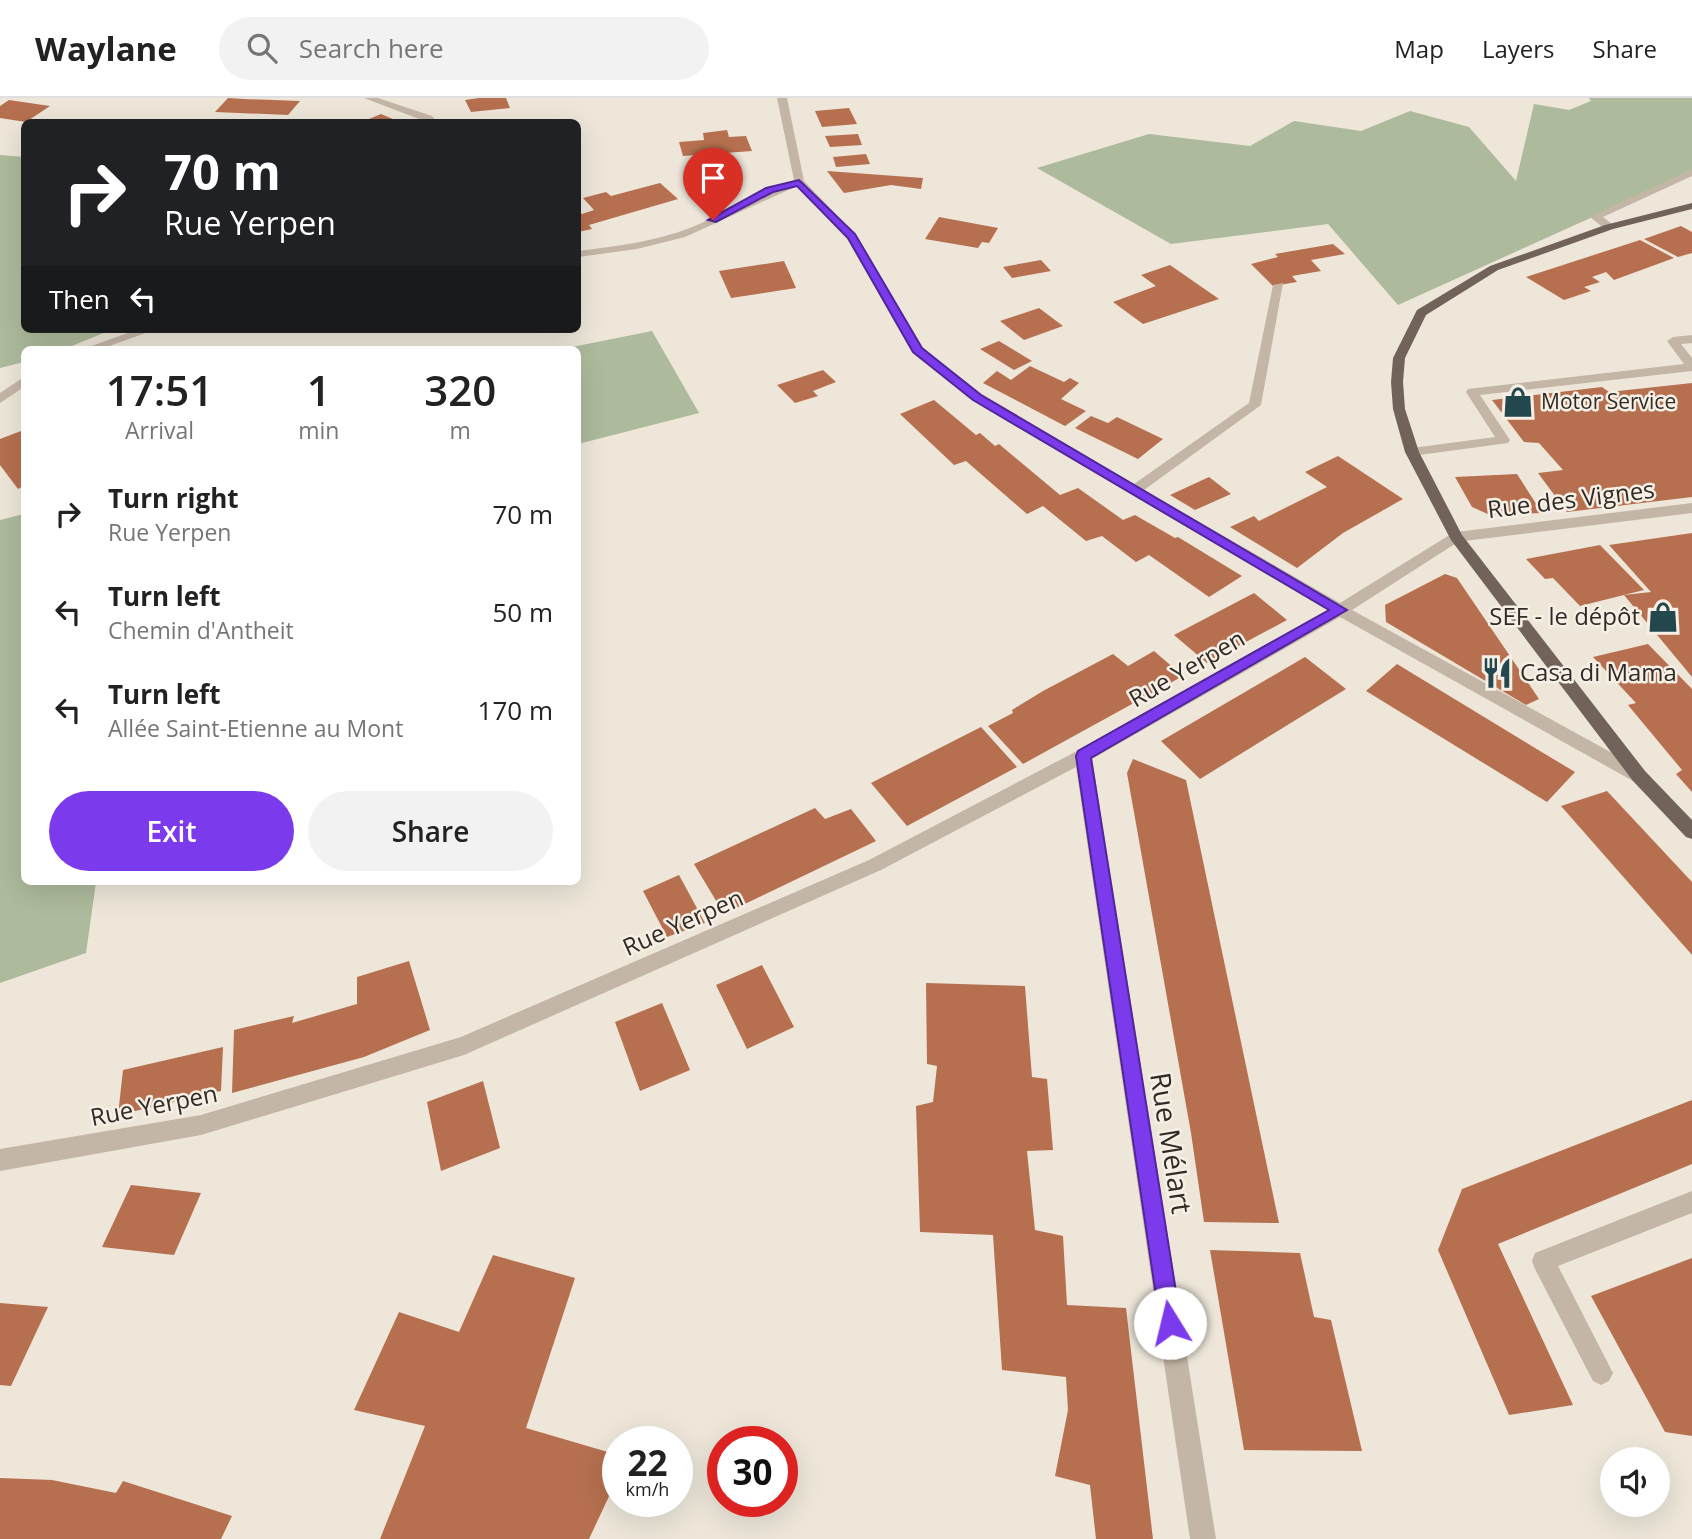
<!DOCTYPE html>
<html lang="en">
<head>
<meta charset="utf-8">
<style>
	:root { --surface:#fff; --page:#f2f2f2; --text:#222; --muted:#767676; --line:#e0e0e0; --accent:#7c3aed }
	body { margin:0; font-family:"Open Sans",sans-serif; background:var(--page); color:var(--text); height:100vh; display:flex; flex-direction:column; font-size:26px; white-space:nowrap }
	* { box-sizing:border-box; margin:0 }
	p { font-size:23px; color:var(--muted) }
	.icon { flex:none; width:38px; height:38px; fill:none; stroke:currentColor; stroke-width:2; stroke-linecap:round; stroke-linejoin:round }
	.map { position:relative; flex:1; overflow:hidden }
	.details { position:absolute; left:21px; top:248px; width:560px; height:539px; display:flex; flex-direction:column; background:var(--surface); border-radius:10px; box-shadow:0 7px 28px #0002 }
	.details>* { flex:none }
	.banner { position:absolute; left:21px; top:21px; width:560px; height:214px; border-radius:10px; box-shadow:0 7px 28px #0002; background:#202124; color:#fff; overflow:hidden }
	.tools { position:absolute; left:1600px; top:1349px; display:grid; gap:14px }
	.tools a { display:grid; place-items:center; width:70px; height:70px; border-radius:50%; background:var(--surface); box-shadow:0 7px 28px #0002; font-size:35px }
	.speed { position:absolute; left:602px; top:1328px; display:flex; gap:14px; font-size:35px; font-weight:700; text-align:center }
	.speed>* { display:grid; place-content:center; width:91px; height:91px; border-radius:50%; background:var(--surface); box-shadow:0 7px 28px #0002; line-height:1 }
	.speed small { font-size:18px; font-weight:400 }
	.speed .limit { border:10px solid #d22; background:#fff; color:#111 }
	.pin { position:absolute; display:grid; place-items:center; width:60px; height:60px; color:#fff; margin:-72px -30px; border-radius:50% 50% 50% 0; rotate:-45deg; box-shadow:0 0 7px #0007 }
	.pin .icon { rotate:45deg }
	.me { position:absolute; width:77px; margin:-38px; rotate:351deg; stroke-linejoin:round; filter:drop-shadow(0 0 5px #0008) }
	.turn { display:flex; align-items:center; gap:24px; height:147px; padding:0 28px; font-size:32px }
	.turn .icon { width:91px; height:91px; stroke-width:2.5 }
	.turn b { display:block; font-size:49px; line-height:60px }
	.then { display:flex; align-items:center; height:66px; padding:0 28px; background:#0003; gap:14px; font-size:26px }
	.eta { display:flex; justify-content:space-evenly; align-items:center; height:119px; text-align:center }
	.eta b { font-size:42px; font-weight:600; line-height:49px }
	.primary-button { display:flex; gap:14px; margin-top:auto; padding:14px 28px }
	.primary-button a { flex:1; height:80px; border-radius:42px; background:var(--accent); color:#fff; font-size:28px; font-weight:600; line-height:80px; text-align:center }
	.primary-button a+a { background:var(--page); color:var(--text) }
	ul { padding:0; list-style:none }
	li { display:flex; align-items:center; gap:21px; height:98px; padding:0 28px }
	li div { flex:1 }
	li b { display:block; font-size:26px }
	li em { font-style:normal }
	header { display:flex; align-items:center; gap:42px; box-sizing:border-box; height:98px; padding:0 35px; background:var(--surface); border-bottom:2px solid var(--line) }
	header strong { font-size:33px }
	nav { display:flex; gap:38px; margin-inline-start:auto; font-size:24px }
	.search { width:490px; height:63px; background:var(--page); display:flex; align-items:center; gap:18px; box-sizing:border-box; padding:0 24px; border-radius:38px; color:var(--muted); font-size:26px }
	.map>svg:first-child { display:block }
	.green { fill:#adba9b }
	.building { fill:#b6704f }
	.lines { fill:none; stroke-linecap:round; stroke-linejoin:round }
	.service { fill:#c4b6a7; fill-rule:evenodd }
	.minor { fill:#c4b6a7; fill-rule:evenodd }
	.tertiary { fill:#c4b6a7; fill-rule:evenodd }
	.primary { fill:#716359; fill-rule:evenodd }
	.route { fill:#7c3aed; stroke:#51269a; stroke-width:2 }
	.labels { text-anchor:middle; stroke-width:5; stroke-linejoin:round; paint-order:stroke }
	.far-poi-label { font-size:21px; fill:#312b26; stroke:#f6efe5; text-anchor:start }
	.street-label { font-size:24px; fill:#312b26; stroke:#f6efe5 }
	.poi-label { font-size:24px; fill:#312b26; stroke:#f6efe5; text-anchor:end }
	.near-street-label { font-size:28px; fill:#312b26; stroke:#f6efe5 }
</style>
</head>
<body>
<header>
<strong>Waylane</strong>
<div class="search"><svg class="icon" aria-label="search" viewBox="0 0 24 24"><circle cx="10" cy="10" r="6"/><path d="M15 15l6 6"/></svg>Search here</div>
<nav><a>Map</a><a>Layers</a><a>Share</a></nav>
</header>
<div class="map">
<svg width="1692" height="1441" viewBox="0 0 1692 1441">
	<rect width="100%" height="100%" fill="#ede6d9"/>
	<g class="green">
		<path d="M 1589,0 L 1692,0 L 1692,74 L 1398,207 L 1328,126 L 1171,146 L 1037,70 L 1149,36 L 1250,48 L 1294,23 L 1361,33 L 1410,13 L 1469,29 L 1516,83 L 1534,6 L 1569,12 L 1591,3 Z"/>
		<path d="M 0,57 L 24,59 L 24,231 L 105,231 L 106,234 L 62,252 L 24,252 L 24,264 L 0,270 Z"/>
		<path d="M 652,233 L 699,315 L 578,346 L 578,252 L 557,252 Z"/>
		<path d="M 24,416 L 24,784 L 96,784 L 86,855 L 0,885 L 0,422 Z"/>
	</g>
	<g class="building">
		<path d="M 228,0 L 244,1 L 300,3 L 288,17 L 215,14 Z"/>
		<path d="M 479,0 L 506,0 L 510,10 L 471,14 L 465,2 Z"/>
		<path d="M 9,2 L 50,8 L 26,24 L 0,20 L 0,8 Z"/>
		<path d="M 849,10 L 857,26 L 822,29 L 815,13 Z"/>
		<path d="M 381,16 L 400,24 L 362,24 Z"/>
		<path d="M 727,32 L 729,39 L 746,38 L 752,53 L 683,58 L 679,44 L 704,42 L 703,35 Z"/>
		<path d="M 858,36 L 862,47 L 830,49 L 825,38 Z"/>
		<path d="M 866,56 L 870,66 L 836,69 L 833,59 Z"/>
		<path d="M 827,73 L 923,80 L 921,91 L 891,87 L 844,95 Z"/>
		<path d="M 660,85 L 678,101 L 589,127 L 592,131 L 578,134 L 578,113 L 582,116 L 594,112 L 583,100 L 606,94 L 611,98 Z"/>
		<path d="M 939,119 L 998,130 L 989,145 L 982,144 L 978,150 L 925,141 Z"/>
		<path d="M 1681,128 L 1692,134 L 1692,155 L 1678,159 L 1644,141 Z"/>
		<path d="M 1640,142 L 1674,160 L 1614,182 L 1606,174 L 1592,179 L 1600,184 L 1584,189 L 1591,193 L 1564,202 L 1526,179 Z"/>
		<path d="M 1333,146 L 1345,156 L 1311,162 L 1321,173 L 1292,178 L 1297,184 L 1273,188 L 1251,166 L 1278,159 L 1275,156 Z"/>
		<path d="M 1041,162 L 1051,173 L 1012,180 L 1003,169 Z"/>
		<path d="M 784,163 L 796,190 L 731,200 L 719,173 Z"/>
		<path d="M 1170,167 L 1219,201 L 1143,226 L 1113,204 L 1156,188 L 1141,177 Z"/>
		<path d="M 1039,210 L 1063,228 L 1024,242 L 1000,223 Z"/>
		<path d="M 999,243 L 1032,263 L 1014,272 L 980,251 Z"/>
		<path d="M 1030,268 L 1064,284 L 1070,280 L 1079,285 L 1061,301 L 1086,313 L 1065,328 L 983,285 L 997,273 L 1011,282 Z"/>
		<path d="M 823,272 L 836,284 L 813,293 L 818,298 L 795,305 L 777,287 Z"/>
		<path d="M 1692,285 L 1692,399 L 1567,414 L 1538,375 L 1563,372 L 1539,345 L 1524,344 L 1492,302 L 1602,289 L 1609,294 Z"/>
		<path d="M 934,302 L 976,337 L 980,335 L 995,348 L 999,346 L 1060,397 L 1078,390 L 1123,422 L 1135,417 L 1175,440 L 1178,439 L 1242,478 L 1209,499 L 1149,457 L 1136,464 L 1102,438 L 1086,443 L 1043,408 L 1027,416 L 966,363 L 954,367 L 900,316 Z"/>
		<path d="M 1091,318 L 1108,325 L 1117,319 L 1163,341 L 1138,361 L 1075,330 Z"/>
		<path d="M 21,333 L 24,338 L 24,388 L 18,391 L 0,367 L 0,341 Z"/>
		<path d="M 1338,358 L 1403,401 L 1343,435 L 1297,470 L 1230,429 L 1254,418 L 1259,423 L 1327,389 L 1305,374 Z"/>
		<path d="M 1517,376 L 1542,415 L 1490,417 L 1472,409 L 1455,379 Z"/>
		<path d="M 1209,379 L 1231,396 L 1195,412 L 1170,397 Z"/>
		<path d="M 1692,435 L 1692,579 L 1624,497 L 1651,494 L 1609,447 Z"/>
		<path d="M 1600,447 L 1644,492 L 1580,508 L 1553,480 L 1545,481 L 1526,461 Z"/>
		<path d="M 1445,476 L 1457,480 L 1539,601 L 1526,607 L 1386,524 L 1385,507 Z"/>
		<path d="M 1254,495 L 1287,522 L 1207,565 L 1174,537 Z"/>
		<path d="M 1648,546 L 1692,591 L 1692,694 L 1676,676 L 1682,672 L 1628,607 L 1636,605 L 1593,559 Z"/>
		<path d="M 1154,553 L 1183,578 L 1023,666 L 988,628 L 1013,615 L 1012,612 L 1043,593 L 1113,556 L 1128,568 Z"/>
		<path d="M 1305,559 L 1346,591 L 1200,681 L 1161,643 Z"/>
		<path d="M 1397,566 L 1535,650 L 1575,674 L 1547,704 L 1366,593 Z"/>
		<path d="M 981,629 L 1017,669 L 907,728 L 871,685 Z"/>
		<path d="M 1133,661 L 1186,682 L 1279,1125 L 1204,1124 L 1191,1035 L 1127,675 Z"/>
		<path d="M 1607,693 L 1692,784 L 1692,857 L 1561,708 Z"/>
		<path d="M 815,710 L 825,721 L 851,711 L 876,743 L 724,816 L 694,766 Z"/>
		<path d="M 679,777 L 705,825 L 667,839 L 643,793 Z"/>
		<path d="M 409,863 L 430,932 L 364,959 L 232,995 L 234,932 L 294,918 L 292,925 L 357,906 L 357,879 Z"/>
		<path d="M 762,867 L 794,929 L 747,951 L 716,887 Z"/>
		<path d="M 926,885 L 1025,888 L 1032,979 L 1047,981 L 1053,1052 L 1027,1053 L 1035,1132 L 1063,1138 L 1067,1207 L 1126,1210 L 1153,1441 L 1096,1441 L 1090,1387 L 1055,1378 L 1068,1312 L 1066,1279 L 1002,1272 L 993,1137 L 920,1134 L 916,1008 L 933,1004 L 937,968 L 927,966 Z"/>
		<path d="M 662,905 L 690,972 L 640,993 L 615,924 Z"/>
		<path d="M 223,949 L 221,993 L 118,1017 L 123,972 Z"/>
		<path d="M 483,983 L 500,1050 L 441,1073 L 427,1004 Z"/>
		<path d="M 1692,1002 L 1692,1066 L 1498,1146 L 1573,1307 L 1509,1317 L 1438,1152 L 1462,1091 Z"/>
		<path d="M 131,1087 L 201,1095 L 174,1157 L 102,1149 Z"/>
		<path d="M 1210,1152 L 1300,1155 L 1314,1219 L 1331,1222 L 1362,1353 L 1244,1352 Z"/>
		<path d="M 493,1157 L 575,1180 L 526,1330 L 618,1357 L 618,1379 L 589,1441 L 380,1441 L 425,1328 L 354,1312 L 399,1214 L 459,1234 Z"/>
		<path d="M 1692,1160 L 1692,1338 L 1665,1334 L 1591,1198 Z"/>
		<path d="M 0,1205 L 48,1209 L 11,1288 L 0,1287 Z"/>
		<path d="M 0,1380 L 52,1382 L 116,1395 L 123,1383 L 232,1418 L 221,1441 L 0,1441 Z"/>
	</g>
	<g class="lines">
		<g class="service">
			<path d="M 139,231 L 157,231 L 98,252 L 80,252 Z"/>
			<path d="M 1692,237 L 1692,245 L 1681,246 L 1692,260 L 1692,273 L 1480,297 L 1510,342 L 1508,345 L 1412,358 L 1405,354 L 1412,350 L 1495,339 L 1466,294 L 1468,291 L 1684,266 L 1667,243 L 1673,239 Z"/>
			<path d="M 24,279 L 24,289 L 0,305 L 0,295 Z"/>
			<path d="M 1692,1093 L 1692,1115 L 1558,1168 L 1613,1275 L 1609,1283 L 1601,1287 L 1593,1283 L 1535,1171 L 1532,1163 L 1535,1155 Z"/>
		</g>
		<g class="minor">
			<path d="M 364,0 L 378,0 L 432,18 L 437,24 L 427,24 Z"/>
			<path d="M 777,0 L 787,0 L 804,83 L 856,137 L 922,250 L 982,296 L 1134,386 L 1249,305 L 1273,187 L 1283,185 L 1261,307 L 1144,392 L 1340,505 L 1451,436 L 1461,436 L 1461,442 L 1352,512 L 1645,673 L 1648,678 L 1645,683 L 1633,683 L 1340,519 L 1092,661 L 1216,1441 L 1190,1441 L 1076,669 L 881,772 L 464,957 L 201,1037 L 0,1073 L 0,1051 L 201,1017 L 461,939 L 869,762 L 1077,653 L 1328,512 L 972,302 L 913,255 L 847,141 L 797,88 L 685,139 L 637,151 L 578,159 L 578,153 C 616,148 654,144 690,130 C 725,116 757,94 794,82 Z"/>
			<path d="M 1692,71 L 1692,78 L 1603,119 L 1613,127 L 1613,131 L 1605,131 L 1590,119 Z"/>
		</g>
		<path class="tertiary" d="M 1692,405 L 1692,415 L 1456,444 L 1449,439 L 1456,434 Z"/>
		<path class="primary" d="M 1692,105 L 1692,111 L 1613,131 L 1498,172 L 1426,217 L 1405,260 L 1403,284 L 1405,311 L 1419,354 L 1462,437 L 1645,673 L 1692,722 L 1692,741 L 1686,739 L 1633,683 L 1451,442 L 1405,354 L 1393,311 L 1391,284 L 1393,260 L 1417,212 L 1490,168 L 1605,127 Z"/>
	</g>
	<path class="route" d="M 799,82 L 855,136 L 922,250 L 981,297 L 1347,512 L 1091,660 L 1181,1225 L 1178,1232 L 1170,1235 L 1163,1232 L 1160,1225 L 1076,658 L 1078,653 L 1329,512 L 973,302 L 913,254 L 848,140 L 797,88 L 773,94 L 716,124 L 708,122 L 766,90 Z"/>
	<defs>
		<symbol id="shop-bare" viewBox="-9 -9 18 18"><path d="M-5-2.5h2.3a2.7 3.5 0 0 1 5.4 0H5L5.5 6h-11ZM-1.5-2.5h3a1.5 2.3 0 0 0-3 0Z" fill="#22474d" stroke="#f6efe5" stroke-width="2.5" paint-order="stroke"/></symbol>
		<symbol id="restaurant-bare" viewBox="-9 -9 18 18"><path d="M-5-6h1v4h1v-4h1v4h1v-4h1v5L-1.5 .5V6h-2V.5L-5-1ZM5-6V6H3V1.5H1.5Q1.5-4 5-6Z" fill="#22474d" stroke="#f6efe5" stroke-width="2.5" paint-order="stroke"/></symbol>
	</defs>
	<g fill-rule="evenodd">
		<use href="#shop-bare" x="1496" y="282" width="44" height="44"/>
		<use href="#shop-bare" x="1641" y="497" width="44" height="44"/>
		<use href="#restaurant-bare" x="1475" y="553" width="44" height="44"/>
	</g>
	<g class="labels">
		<g class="far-poi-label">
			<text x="1541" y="311">Motor Service</text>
		</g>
		<g class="street-label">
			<text transform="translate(1571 402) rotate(-7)" y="8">Rue des Vignes</text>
			<text transform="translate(1187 571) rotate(-30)" y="8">Rue Yerpen</text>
			<text transform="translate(683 825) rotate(-24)" y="8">Rue Yerpen</text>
			<text transform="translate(154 1008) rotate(-11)" y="8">Rue Yerpen</text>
		</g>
		<g class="poi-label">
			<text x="1640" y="527">SEF - le dépôt</text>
			<text x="1520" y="583" text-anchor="start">Casa di Mama</text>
		</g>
		<g class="near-street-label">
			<text transform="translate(1171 1045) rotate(81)" y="10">Rue Mélart</text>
		</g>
	</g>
</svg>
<div class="tools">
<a><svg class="icon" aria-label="sound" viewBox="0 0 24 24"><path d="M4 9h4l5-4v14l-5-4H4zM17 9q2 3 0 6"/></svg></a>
</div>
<div class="speed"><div>22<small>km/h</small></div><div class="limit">30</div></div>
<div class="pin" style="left:713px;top:122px;background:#d93025"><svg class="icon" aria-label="arrive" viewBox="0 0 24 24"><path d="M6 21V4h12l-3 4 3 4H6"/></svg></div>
<svg class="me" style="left:1170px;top:1225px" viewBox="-20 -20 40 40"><circle r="19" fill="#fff"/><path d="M0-13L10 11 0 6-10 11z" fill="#7c3aed"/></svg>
<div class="banner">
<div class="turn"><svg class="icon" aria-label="right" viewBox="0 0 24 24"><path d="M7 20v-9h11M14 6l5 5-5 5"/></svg><div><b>70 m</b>Rue Yerpen</div></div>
<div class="then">Then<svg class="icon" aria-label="left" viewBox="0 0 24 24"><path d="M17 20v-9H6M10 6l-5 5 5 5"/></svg></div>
</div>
<section class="details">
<div class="eta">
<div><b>17:51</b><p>Arrival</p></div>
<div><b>1</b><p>min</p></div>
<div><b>320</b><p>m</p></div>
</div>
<ul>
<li><svg class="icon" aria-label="right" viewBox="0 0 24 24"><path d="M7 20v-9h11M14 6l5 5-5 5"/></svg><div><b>Turn right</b><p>Rue Yerpen</p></div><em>70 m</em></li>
<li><svg class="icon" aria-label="left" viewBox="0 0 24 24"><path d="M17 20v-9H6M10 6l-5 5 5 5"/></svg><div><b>Turn left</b><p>Chemin d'Antheit</p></div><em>50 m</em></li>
<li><svg class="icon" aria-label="left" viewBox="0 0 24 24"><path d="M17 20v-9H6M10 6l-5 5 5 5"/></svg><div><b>Turn left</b><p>Allée Saint-Etienne au Mont</p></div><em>170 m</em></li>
</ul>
<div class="primary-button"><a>Exit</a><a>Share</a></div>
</section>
</div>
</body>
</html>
